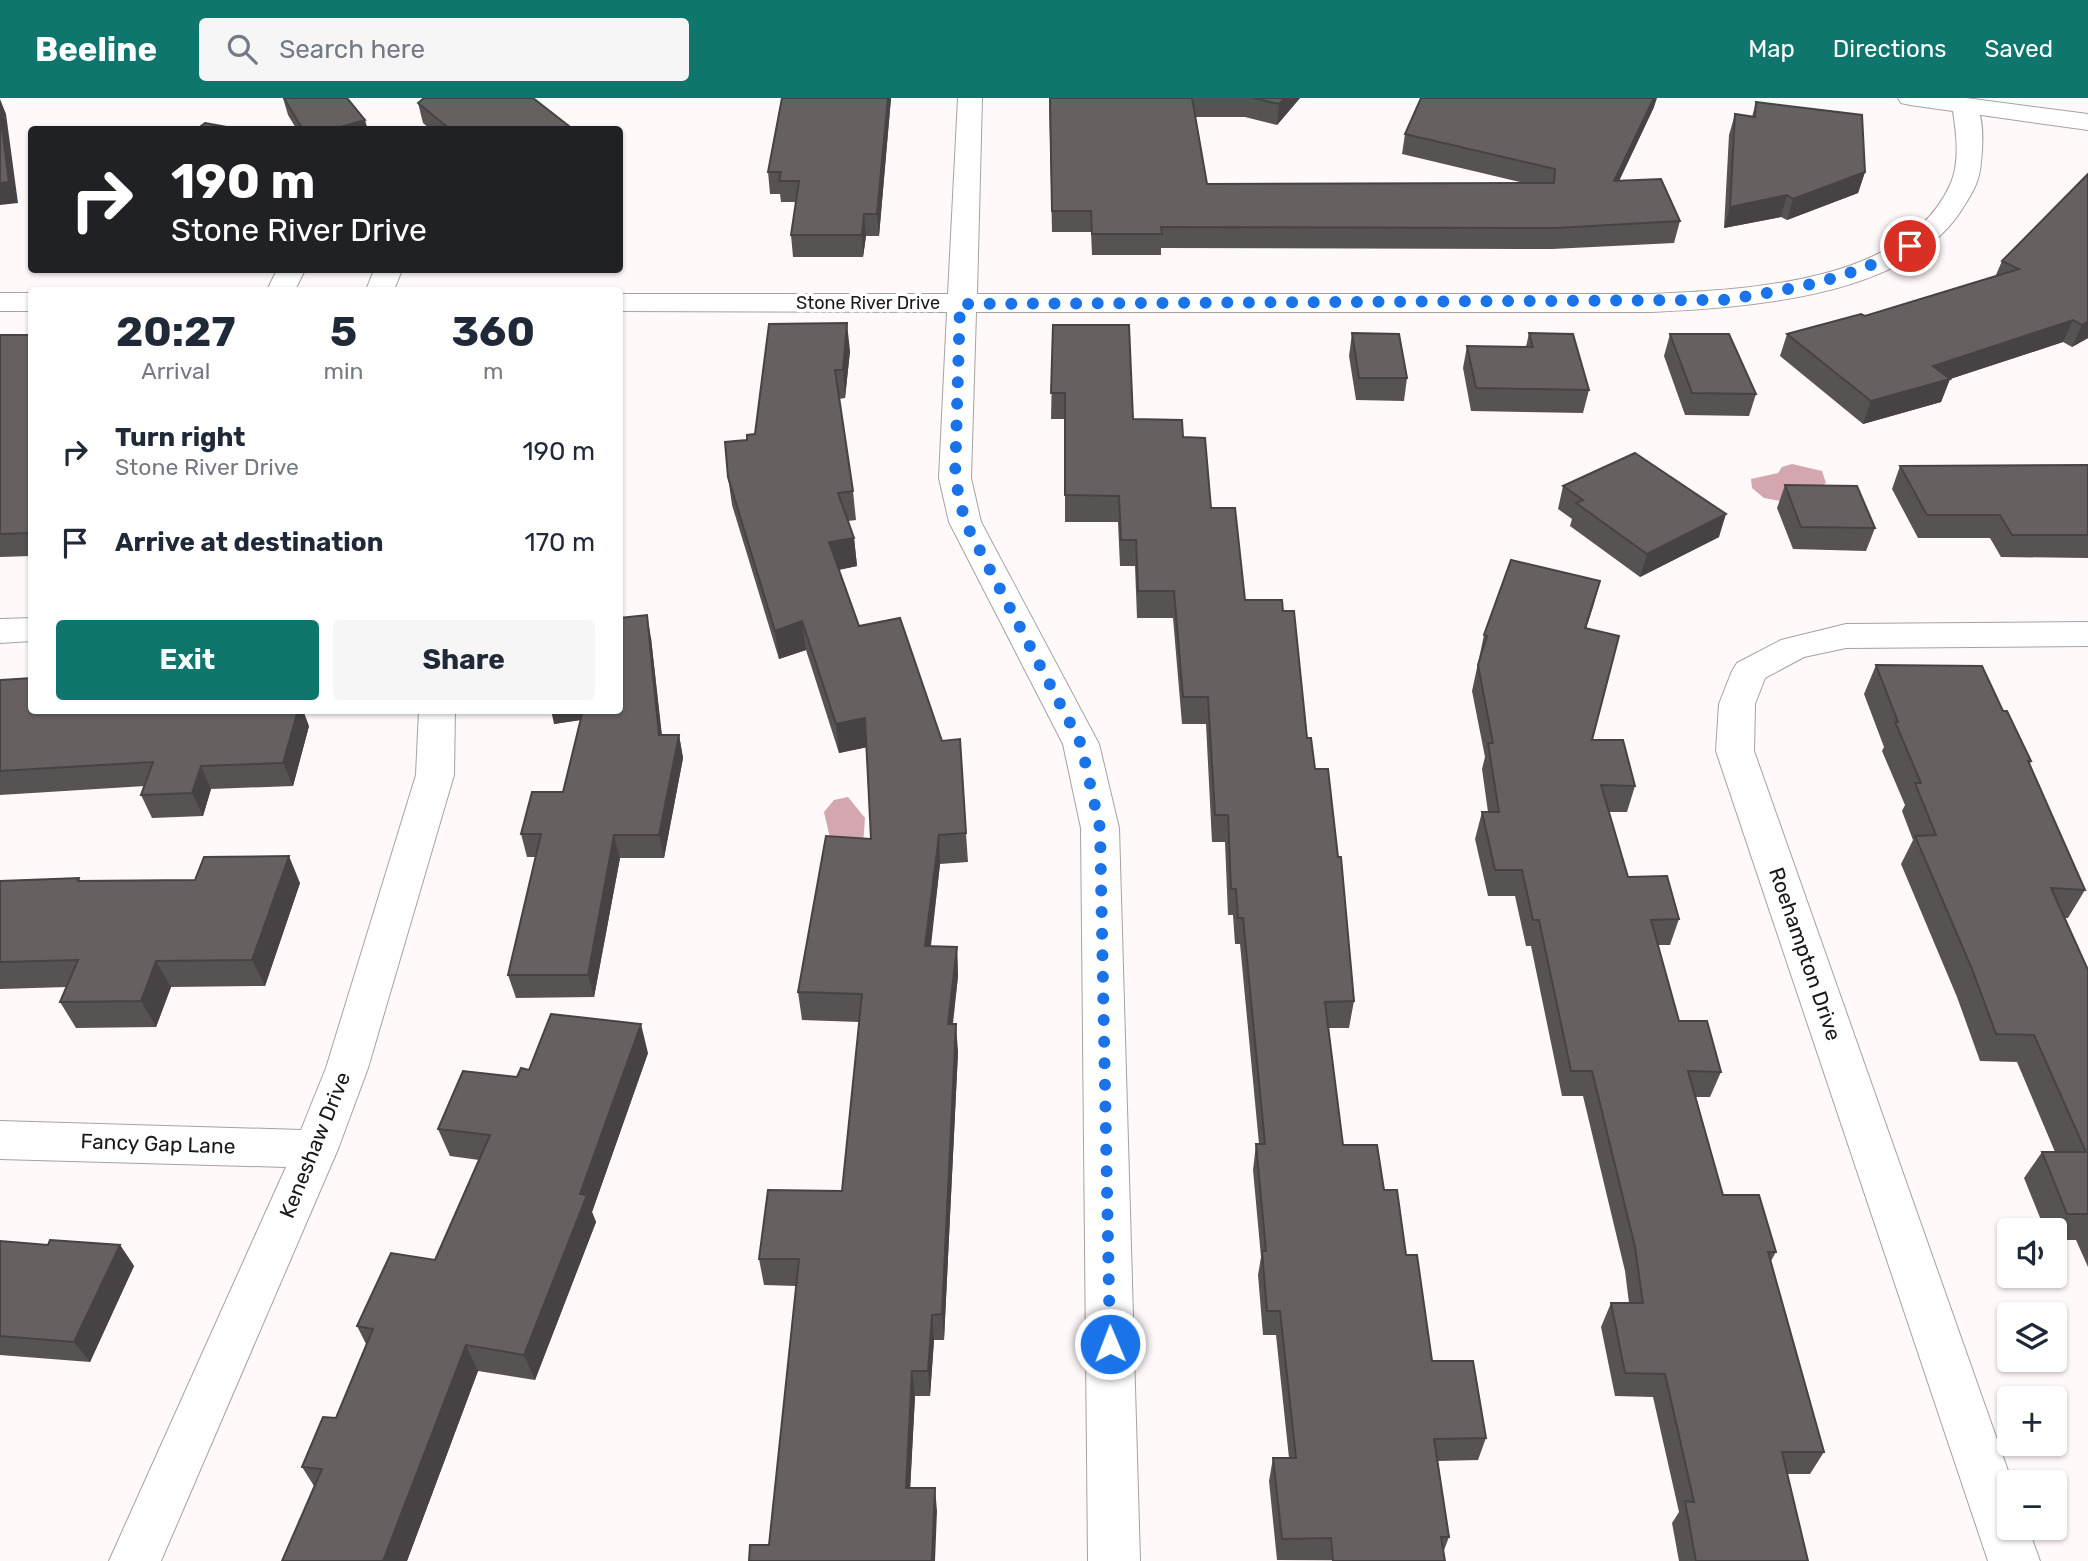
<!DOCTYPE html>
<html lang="en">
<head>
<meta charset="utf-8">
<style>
	:root { --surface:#fff; --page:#f6f6f7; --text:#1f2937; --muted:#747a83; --accent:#0f766e }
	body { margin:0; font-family:Rubik,sans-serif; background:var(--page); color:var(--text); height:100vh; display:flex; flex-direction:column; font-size:26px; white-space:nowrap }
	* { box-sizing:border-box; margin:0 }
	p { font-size:23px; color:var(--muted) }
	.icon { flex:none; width:38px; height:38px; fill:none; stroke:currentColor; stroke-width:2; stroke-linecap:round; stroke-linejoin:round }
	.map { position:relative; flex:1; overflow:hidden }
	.panel { position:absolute; left:28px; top:189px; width:595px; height:427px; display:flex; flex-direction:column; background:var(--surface); border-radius:7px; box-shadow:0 2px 5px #0004 }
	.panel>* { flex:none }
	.banner { position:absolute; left:28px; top:28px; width:595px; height:147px; border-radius:7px; box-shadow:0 2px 5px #0004; background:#202124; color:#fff; overflow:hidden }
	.tools { position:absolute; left:1997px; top:1120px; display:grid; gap:14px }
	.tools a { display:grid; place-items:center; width:70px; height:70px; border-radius:7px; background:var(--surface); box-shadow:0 2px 5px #0004; font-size:35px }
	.pin { position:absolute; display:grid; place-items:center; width:60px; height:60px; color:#fff; margin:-30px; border:4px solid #fff; border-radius:50%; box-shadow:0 2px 7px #0007 }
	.me { position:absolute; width:77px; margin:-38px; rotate:359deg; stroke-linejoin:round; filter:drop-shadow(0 0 5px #0008) }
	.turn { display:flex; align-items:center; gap:24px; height:147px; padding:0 28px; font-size:32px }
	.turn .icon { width:91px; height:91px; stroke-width:2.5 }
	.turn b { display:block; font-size:49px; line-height:60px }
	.eta { display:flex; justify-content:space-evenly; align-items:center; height:119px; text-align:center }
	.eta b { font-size:42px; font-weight:700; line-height:49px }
	.primary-button { display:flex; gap:14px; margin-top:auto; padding:14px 28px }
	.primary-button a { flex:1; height:80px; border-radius:7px; background:var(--accent); color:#fff; font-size:28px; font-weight:700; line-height:80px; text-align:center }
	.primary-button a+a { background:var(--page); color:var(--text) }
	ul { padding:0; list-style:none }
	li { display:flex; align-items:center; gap:21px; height:91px; padding:0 28px }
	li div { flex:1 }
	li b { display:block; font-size:26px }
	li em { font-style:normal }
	header { display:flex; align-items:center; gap:42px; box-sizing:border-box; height:98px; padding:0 35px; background:var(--accent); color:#fff }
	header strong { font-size:33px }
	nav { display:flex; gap:38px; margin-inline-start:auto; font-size:24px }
	.search { width:490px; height:63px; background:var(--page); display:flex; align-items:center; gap:18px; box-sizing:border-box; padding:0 24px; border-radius:7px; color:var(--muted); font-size:26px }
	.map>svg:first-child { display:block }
	.water { fill:#d4a7b0 }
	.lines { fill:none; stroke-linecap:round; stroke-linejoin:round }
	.minor-casing { stroke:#a8a1a2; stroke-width:2 }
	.tertiary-casing { stroke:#a8a1a2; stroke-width:2 }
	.minor { fill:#fff; fill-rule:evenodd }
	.tertiary { fill:#fff; fill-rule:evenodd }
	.wall { fill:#585353 }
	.shaded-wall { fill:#474344 }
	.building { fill:#666061; stroke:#474344; stroke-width:2 }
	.route { stroke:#1a73e8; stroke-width:12; stroke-dasharray:0 21.6 }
	.labels { text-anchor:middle; stroke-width:7; stroke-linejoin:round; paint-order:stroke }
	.far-street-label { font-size:18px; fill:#1a1818; stroke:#fff }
	.street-label { font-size:21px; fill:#1a1818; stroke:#fff }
</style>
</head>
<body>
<header>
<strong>Beeline</strong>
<div class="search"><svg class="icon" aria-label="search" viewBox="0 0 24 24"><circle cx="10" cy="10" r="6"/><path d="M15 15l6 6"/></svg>Search here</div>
<nav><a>Map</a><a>Directions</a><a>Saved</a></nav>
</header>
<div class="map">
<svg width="2088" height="1463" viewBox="0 0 2088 1463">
	<rect width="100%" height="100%" fill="#fff9fa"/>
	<g class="water">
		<path d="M 1792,366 L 1822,373 L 1826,385 L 1797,406 L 1764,400 L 1752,390 L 1751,381 L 1778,375 L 1782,369 Z"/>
		<path d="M 848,699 L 865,720 L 863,747 L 832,749 L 824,714 L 834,702 Z"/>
	</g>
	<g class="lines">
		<defs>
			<g id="minor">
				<path d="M 958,0 L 982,0 L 977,196 L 1652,196 C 1745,192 1906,185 1950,87 C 1961,63 1956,32 1952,7 L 1956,2 L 1974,2 C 1984,17 1983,46 1981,64 C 1980,82 1973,94 1964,108 C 1910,200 1747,209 1652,214 L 976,214 L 971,380 L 981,424 L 1099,646 L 1119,730 L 1140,1463 L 1088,1463 L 1081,730 L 1063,646 L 949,424 L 939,380 L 947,214 L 620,213 L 620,196 L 948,196 Z"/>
				<path d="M 277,172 L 305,172 L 295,192 L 267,192 Z"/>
				<path d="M 374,172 L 402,172 L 394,192 L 366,192 Z"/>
				<rect x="0" y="195" width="32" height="18"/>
				<path d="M 32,520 L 32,543 L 0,545 L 0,521 Z"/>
				<path d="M 2088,524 L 2088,548 L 1846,550 L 1804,559 L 1765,580 L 1755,606 L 1754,653 L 2012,1384 L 2009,1384 L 2009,1430 L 2028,1430 L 2040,1463 L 1988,1463 L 1716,653 L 1719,606 L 1732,573 L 1737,565 L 1781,542 L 1846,526 Z"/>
				<path d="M 419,612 L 455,612 L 454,677 L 368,970 L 338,1051 L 161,1463 L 109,1463 L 286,1069 L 0,1061 L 0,1023 L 301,1032 L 326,970 L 416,677 Z"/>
			</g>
			<path id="tertiary" d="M 1898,0 L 1966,0 L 2088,16 L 2088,32 L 1910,7 L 1901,5 Z"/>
		</defs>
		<use href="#minor" class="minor-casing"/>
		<use href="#tertiary" class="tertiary-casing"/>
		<use href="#minor" class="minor"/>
		<use href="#tertiary" class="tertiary"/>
	</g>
	<g class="wall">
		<path d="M 283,0 L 347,0 L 368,32 L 297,32 L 288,17 Z"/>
		<path d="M 891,0 L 879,138 L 866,138 L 863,159 L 793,159 L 791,137 L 796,104 L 781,104 L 780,96 L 770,96 L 768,74 Z"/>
		<path d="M 1049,0 L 1300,0 L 1277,27 L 1245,19 L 1195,19 L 1207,86 L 1524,85 L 1402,56 L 1405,36 L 1654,9 L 1619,83 L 1680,123 L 1674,145 L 1552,151 L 1161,150 L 1161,157 L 1092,157 L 1091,134 L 1052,134 Z"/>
		<path d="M 1756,4 L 1865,74 L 1858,95 L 1787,122 L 1781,119 L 1724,130 L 1729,37 L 1735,16 L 1752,19 Z"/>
		<path d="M 418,5 L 574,32 L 431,32 L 423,25 Z"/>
		<path d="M 2088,76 L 2088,240 L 2072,249 L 2063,244 L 1950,281 L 1941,304 L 1863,326 L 1780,258 L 1787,236 L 1865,218 L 1995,179 L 2002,163 Z"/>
		<path d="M 1053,227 L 1133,321 L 1183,339 L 1211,410 L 1245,502 L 1283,513 L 1307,640 L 1315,671 L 1354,903 L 1349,930 L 1328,930 L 1343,1047 L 1384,1092 L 1406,1157 L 1432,1263 L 1486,1340 L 1478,1362 L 1438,1363 L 1449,1439 L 1443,1455 L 1445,1463 L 1277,1462 L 1269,1383 L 1273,1360 L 1289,1360 L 1276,1237 L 1263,1237 L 1258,1177 L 1261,1159 L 1253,1072 L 1256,1046 L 1259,1046 L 1240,846 L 1235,846 L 1233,817 L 1228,817 L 1225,744 L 1212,744 L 1206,626 L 1182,626 L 1173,520 L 1137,520 L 1135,468 L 1120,468 L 1118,424 L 1065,424 L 1065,321 L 1051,321 Z"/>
		<path d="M 1352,235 L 1407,280 L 1404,303 L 1356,302 L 1349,258 Z"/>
		<path d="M 1529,235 L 1589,292 L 1583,315 L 1471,313 L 1463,270 L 1467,248 L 1526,249 Z"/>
		<path d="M 1670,236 L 1756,296 L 1749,318 L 1685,317 L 1664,258 Z"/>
		<path d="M 0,237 L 32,237 L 32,458 L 0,459 Z"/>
		<path d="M 850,253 L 845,300 L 839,301 L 853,393 L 856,422 L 848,423 L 854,440 L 857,468 L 839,472 L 859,528 L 966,735 L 968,764 L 940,766 L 931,848 L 957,849 L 958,878 L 953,926 L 958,954 L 944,1242 L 934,1242 L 930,1298 L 915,1298 L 910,1390 L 937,1413 L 769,1447 L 796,1188 L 764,1187 L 759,1161 L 842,1093 L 859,924 L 802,922 L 798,894 L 871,741 L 867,649 L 839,655 L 806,552 L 779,561 L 732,407 L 728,379 L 747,342 Z"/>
		<path d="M 2088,367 L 2088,460 L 2001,459 L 1990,440 L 1918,440 L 1892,391 L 1900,368 Z"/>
		<path d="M 1785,387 L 1875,430 L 1866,453 L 1793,451 L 1777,410 Z"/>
		<path d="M 1563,388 L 1719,439 L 1640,479 L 1570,428 L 1572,421 L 1558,411 Z"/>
		<path d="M 1600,483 L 1586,530 L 1592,642 L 1635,688 L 1627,714 L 1609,714 L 1628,779 L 1679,821 L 1670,847 L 1658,847 L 1679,923 L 1721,974 L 1710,999 L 1696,999 L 1723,1097 L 1776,1154 L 1771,1163 L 1824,1354 L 1810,1376 L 1787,1376 L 1808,1463 L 1679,1463 L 1672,1425 L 1679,1414 L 1653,1299 L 1615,1298 L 1601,1229 L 1611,1205 L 1629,1205 L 1625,1173 L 1583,998 L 1562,998 L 1531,848 L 1526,848 L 1515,798 L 1488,798 L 1475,741 L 1482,714 L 1488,714 L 1482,671 L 1485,659 L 1472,593 L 1484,537 Z"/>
		<path d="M 651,540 L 662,637 L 679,637 L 683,660 L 664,760 L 620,760 L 594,899 L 516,900 L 508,877 L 536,759 L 527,759 L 521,736 L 563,694 L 581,622 L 554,626 Z"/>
		<path d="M 1876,567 L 2003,613 L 2031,663 L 2030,666 L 2085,792 L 2068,820 L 2065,820 L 2088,872 L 2088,1169 L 2076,1142 L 2054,1142 L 2054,1132 L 2045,1132 L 2024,1080 L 2042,1054 L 2055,1054 L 2017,964 L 1980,963 L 1957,899 L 1901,766 L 1913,742 L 1902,713 L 1905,707 L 1882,653 L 1884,649 L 1864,596 Z"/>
		<path d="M 0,585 L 32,612 L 309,628 L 293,688 L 211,691 L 203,718 L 152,720 L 141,697 L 145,688 L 0,697 Z"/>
		<path d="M 79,780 L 80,783 L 300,785 L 265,888 L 171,889 L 156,929 L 76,930 L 60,904 L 67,889 L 0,891 L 0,783 Z"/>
		<path d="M 648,955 L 592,1114 L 596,1124 L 535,1282 L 478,1273 L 407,1463 L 282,1463 L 314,1388 L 302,1369 L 336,1320 L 366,1246 L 357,1228 L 435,1162 L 479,1062 L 450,1058 L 438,1031 L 529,972 Z"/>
		<path d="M 0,1143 L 48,1147 L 120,1147 L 134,1168 L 90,1264 L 0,1257 Z"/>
	</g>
	<g class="shaded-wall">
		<path d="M 888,0 L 891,0 L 879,138 L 877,116 Z"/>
		<path d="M 1285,0 L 1300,0 L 1277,27 L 1279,6 Z"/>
		<path d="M 1654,0 L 1657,0 L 1654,9 L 1609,104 L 1614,83 Z"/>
		<path d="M 0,1 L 6,16 L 18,105 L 0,107 Z"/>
		<path d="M 365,22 L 368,32 L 330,32 Z"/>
		<path d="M 1865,74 L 1858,95 L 1787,122 L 1793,101 Z"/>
		<path d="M 1787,97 L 1781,119 L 1724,130 L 1730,109 Z"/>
		<path d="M 864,116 L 866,138 L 863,159 L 862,137 Z"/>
		<path d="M 2073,222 L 2063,244 L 1950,281 L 1941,304 L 1863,326 L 1871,303 L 1933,268 Z"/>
		<path d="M 2088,224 L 2088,240 L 2072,249 L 2082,227 Z"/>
		<path d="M 847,225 L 850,253 L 845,300 L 843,272 Z"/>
		<path d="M 1726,416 L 1719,439 L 1640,479 L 1647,456 Z"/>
		<path d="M 854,440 L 857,468 L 832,473 L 829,444 Z"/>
		<path d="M 1600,483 L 1593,509 L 1578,556 L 1585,530 Z"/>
		<path d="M 647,517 L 651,540 L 664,660 L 659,637 Z"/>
		<path d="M 802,523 L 806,552 L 779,561 L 775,533 Z"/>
		<path d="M 298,612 L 303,612 L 309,628 L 293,688 L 283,665 Z"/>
		<path d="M 551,612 L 591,612 L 593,620 L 554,626 Z"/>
		<path d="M 865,620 L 868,649 L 839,655 L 836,626 Z"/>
		<path d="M 679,637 L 683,660 L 664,760 L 659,737 Z"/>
		<path d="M 201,668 L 211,691 L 203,718 L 192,695 Z"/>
		<path d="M 614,737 L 620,760 L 594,899 L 588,877 Z"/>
		<path d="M 939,737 L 940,766 L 927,876 L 925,848 Z"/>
		<path d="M 289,758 L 300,785 L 265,888 L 252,862 Z"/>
		<path d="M 957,849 L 958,878 L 949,954 L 948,926 Z"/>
		<path d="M 156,863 L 171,889 L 156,929 L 141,903 Z"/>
		<path d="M 641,926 L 648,955 L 592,1114 L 596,1124 L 535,1282 L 524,1257 Z"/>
		<path d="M 956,926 L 958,954 L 944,1242 L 942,1216 Z"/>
		<path d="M 120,1147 L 134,1168 L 90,1264 L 74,1244 Z"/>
		<path d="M 932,1217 L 934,1242 L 930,1298 L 928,1273 Z"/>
		<path d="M 466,1247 L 478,1273 L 407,1463 L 383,1463 Z"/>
		<path d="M 912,1273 L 915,1298 L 909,1414 L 906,1390 Z"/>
		<path d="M 935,1390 L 937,1413 L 935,1463 L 932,1463 Z"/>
	</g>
	<g class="building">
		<path d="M 284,0 L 347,0 L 365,22 L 330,32 L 303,32 Z"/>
		<path d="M 424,0 L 533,0 L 574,32 L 451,32 L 418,5 Z"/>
		<path d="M 782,0 L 888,0 L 877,116 L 864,116 L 862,137 L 791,137 L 799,83 L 779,83 L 781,74 L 768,74 Z"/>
		<path d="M 1050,0 L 1192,0 L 1207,86 L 1554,85 L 1555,71 L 1405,36 L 1421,0 L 1654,0 L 1614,83 L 1661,81 L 1680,123 L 1556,130 L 1161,129 L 1162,136 L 1092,136 L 1091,113 L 1052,113 Z"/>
		<path d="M 1253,0 L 1285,0 L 1279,6 Z"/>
		<path d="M 1756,4 L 1862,17 L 1865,74 L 1793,101 L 1787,97 L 1730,109 L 1735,16 L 1755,19 Z"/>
		<path d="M 0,15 L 9,84 L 0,85 Z"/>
		<path d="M 205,25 L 243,32 L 196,32 Z"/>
		<path d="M 2088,76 L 2088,224 L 2082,227 L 2073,222 L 1933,268 L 1950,281 L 1871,303 L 1787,236 L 1861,216 L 1865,218 L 2019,171 L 2002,163 Z"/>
		<path d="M 847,225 L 843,272 L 835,272 L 853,393 L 838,395 L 854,440 L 829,444 L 859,528 L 900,520 L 942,643 L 960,641 L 966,735 L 939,737 L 925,848 L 957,849 L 948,926 L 956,926 L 942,1216 L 932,1217 L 928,1273 L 912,1273 L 906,1390 L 935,1390 L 932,1463 L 749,1463 L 750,1447 L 769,1447 L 799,1161 L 759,1161 L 768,1092 L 842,1093 L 862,896 L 798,894 L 826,738 L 871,741 L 865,620 L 836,626 L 802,523 L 775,533 L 728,379 L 725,344 L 747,342 L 747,337 L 755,336 L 769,226 Z"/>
		<path d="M 1053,227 L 1129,227 L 1133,321 L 1182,322 L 1183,339 L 1205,340 L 1211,410 L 1235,410 L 1245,502 L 1282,502 L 1283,513 L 1294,513 L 1307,640 L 1311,640 L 1315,671 L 1328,671 L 1338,759 L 1341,759 L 1354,903 L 1325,904 L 1343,1047 L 1377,1047 L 1384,1092 L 1397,1092 L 1406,1157 L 1417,1157 L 1432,1263 L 1473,1263 L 1486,1340 L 1434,1341 L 1449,1439 L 1441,1439 L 1445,1463 L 1333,1463 L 1331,1440 L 1282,1441 L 1273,1360 L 1296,1360 L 1280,1213 L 1267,1213 L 1262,1153 L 1266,1153 L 1256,1046 L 1265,1046 L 1243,820 L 1238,820 L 1236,791 L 1231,791 L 1228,717 L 1215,717 L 1208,599 L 1183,599 L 1174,493 L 1138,493 L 1136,442 L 1121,442 L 1119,398 L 1065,397 L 1065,295 L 1051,295 Z"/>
		<path d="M 1352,235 L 1399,236 L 1407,280 L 1359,280 Z"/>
		<path d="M 1529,235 L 1573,236 L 1589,292 L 1476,290 L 1467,248 L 1533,249 Z"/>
		<path d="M 1670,236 L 1729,236 L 1756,296 L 1692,295 Z"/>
		<path d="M 0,237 L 32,237 L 32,435 L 0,436 Z"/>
		<path d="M 1635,355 L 1726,416 L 1647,456 L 1576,405 L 1583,402 L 1563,388 Z"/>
		<path d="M 2088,367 L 2088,437 L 2012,437 L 2000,417 L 1927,417 L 1900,368 Z"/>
		<path d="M 1785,387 L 1857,388 L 1875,430 L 1801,429 Z"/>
		<path d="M 1511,462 L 1600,483 L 1585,530 L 1619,538 L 1592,642 L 1623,642 L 1635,688 L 1601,687 L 1628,779 L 1667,778 L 1679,821 L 1651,822 L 1679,923 L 1707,923 L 1721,974 L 1688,973 L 1723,1097 L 1759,1097 L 1776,1154 L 1768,1154 L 1824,1354 L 1782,1354 L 1808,1463 L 1696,1463 L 1685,1403 L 1694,1404 L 1665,1276 L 1625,1275 L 1611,1205 L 1643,1205 L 1635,1149 L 1592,973 L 1571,973 L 1539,822 L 1533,822 L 1522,772 L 1495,772 L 1482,714 L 1499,714 L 1488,645 L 1493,645 L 1478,567 L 1487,538 L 1484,537 Z"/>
		<path d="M 647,517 L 659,637 L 679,637 L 659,737 L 614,737 L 588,877 L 508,877 L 541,736 L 521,736 L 532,694 L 563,694 L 583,612 L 620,612 L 620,520 Z"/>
		<path d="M 1876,567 L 1982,568 L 2003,613 L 2007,613 L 2031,663 L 2028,663 L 2085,792 L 2051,790 L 2088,872 L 2088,1116 L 2067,1116 L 2042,1054 L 2086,1054 L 2034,937 L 1996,936 L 1972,871 L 1915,738 L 1936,737 L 1915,685 L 1921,685 L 1895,624 L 1898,624 Z"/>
		<path d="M 32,580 L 32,612 L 298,612 L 283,665 L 201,668 L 192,695 L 141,697 L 153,664 L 0,673 L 0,585 L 1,582 Z"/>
		<path d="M 289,758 L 252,862 L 156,863 L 141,903 L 60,904 L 78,862 L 0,864 L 0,783 L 79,780 L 78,783 L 195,782 L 204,759 Z"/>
		<path d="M 551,916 L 641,926 L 580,1096 L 587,1097 L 524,1257 L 466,1247 L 383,1463 L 282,1463 L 322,1371 L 302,1369 L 323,1319 L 336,1320 L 373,1231 L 357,1228 L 391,1155 L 435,1162 L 490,1037 L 438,1031 L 463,973 L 517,979 L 521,970 L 529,972 Z"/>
		<path d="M 50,1142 L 120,1147 L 74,1244 L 0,1238 L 0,1143 L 48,1147 Z"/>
	</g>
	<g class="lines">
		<path class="route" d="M 1110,1246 L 1100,730 L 1081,646 L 965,424 L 955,380 L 960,206 L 1722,202 C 1791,192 1849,182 1910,148"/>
	</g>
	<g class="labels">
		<g class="far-street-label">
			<text x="868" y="211">Stone River Drive</text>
		</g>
		<g class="street-label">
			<text transform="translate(1805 856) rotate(71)" y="7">Roehampton Drive</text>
			<text transform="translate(158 1046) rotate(2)" y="7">Fancy Gap Lane</text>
			<text transform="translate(315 1047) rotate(-68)" y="7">Keneshaw Drive</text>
		</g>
	</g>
</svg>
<div class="tools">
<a><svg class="icon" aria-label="sound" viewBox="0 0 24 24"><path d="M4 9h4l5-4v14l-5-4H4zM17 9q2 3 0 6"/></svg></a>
<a><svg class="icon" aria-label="layers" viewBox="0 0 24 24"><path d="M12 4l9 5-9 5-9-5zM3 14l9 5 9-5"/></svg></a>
<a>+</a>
<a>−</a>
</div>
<div class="pin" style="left:1910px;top:148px;background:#d93025"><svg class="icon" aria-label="arrive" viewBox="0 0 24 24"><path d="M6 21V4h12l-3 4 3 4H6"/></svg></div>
<svg class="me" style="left:1110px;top:1246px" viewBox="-20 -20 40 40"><circle r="17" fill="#1a73e8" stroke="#fff" stroke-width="3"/><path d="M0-11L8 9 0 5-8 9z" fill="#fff"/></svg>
<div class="banner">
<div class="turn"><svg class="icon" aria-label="right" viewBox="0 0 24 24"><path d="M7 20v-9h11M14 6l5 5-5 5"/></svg><div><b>190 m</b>Stone River Drive</div></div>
</div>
<section class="panel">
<div class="eta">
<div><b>20:27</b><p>Arrival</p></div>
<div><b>5</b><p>min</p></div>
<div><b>360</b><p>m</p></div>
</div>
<ul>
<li><svg class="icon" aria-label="right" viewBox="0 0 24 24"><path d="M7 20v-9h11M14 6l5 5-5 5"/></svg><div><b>Turn right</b><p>Stone River Drive</p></div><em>190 m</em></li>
<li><svg class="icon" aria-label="arrive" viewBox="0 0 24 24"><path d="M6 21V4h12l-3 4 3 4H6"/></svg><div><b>Arrive at destination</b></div><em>170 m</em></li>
</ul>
<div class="primary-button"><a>Exit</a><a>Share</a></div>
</section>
</div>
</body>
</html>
